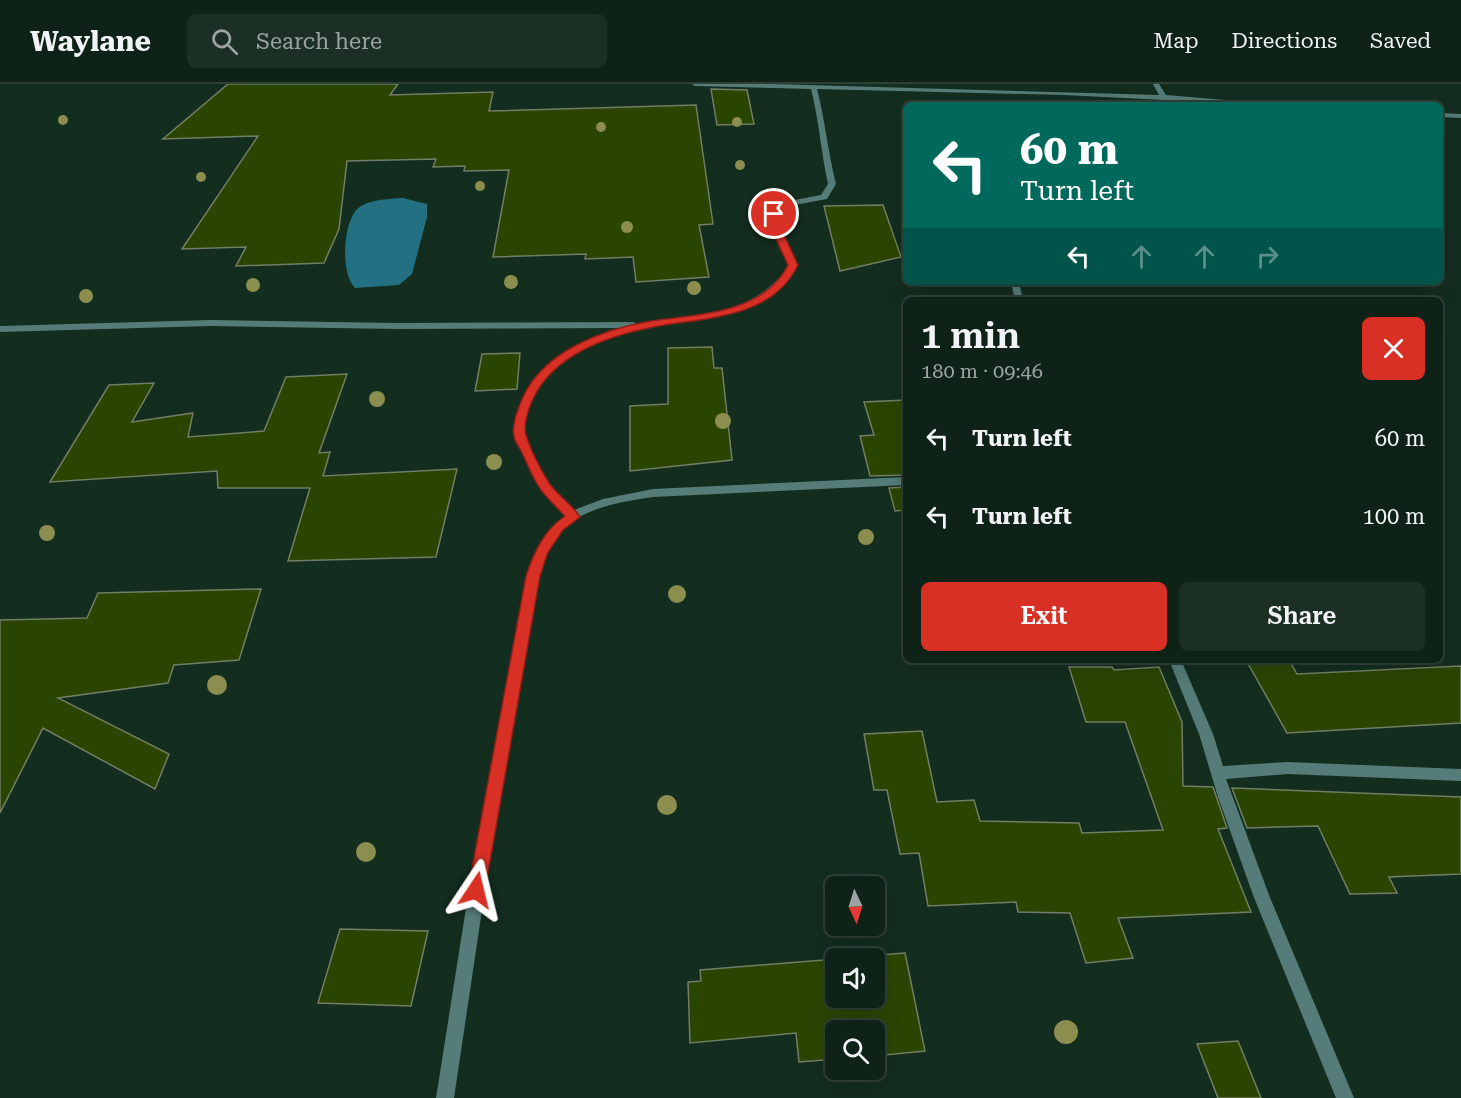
<!DOCTYPE html>
<html lang="en">
<head>
<meta charset="utf-8">
<style>
	:root { --surface:#0e2217; --page:#1c2f24; --text:#f1f3f6; --muted:#9ba4a1; --line:#2e3f36; --accent:#d93025 }
	body { margin:0; font-family:"Roboto Serif",serif; background:var(--page); color:var(--text); height:100vh; display:flex; flex-direction:column; font-size:22px; white-space:nowrap }
	* { box-sizing:border-box; margin:0 }
	p { font-size:20px; color:var(--muted) }
	.icon { flex:none; width:33px; height:33px; fill:none; stroke:currentColor; stroke-width:2; stroke-linecap:round; stroke-linejoin:round }
	.map { position:relative; flex:1; overflow:hidden }
	.panel { position:absolute; left:903px; top:213px; width:540px; height:366px; display:flex; flex-direction:column; background:var(--surface); border-radius:9px; box-shadow:0 6px 24px #0002,0 0 0 2px var(--line) }
	.panel>* { flex:none }
	.top-card { position:absolute; left:903px; top:18px; width:540px; height:183px; border-radius:9px; box-shadow:0 6px 24px #0002,0 0 0 2px var(--line); background:#00695c; color:#fff; overflow:hidden }
	.needle { width:39px; rotate:176deg }
	.controls { position:absolute; left:825px; top:792px; display:grid; gap:12px }
	.controls a { display:grid; place-items:center; width:60px; height:60px; border-radius:9px; background:var(--surface); box-shadow:0 6px 24px #0002,0 0 0 2px var(--line); font-size:30px }
	.pin { position:absolute; display:grid; place-items:center; width:51px; height:51px; color:#fff; margin:-26px; border:3px solid #fff; border-radius:50%; box-shadow:0 2px 6px #0007 }
	.me { position:absolute; width:66px; margin:-33px; rotate:10deg; stroke-linejoin:round; filter:drop-shadow(0 0 4px #0008) }
	.turn { display:flex; align-items:center; gap:21px; height:126px; padding:0 18px; font-size:27px }
	.turn .icon { width:78px; height:78px; stroke-width:2.5 }
	.turn b { display:block; font-size:42px; line-height:51px }
	.lanes { display:flex; align-items:center; height:57px; padding:0 18px; background:#0003; justify-content:center; gap:30px; direction:ltr }
	.lanes .off { opacity:.35 }
	.round { display:grid; place-items:center; flex:none; width:63px; height:63px; border-radius:9px; background:var(--page) }
	.headline { display:flex; align-items:center; justify-content:space-between; height:102px; padding:0 18px }
	h1 { font-size:36px; font-weight:600; line-height:45px }
	.cta { display:flex; gap:12px; margin-top:auto; padding:12px 18px }
	.cta a { flex:1; height:69px; border-radius:9px; background:var(--accent); color:#fff; font-size:24px; font-weight:600; line-height:69px; text-align:center }
	.cta a+a { background:var(--page); color:var(--text) }
	ul { padding:0; list-style:none }
	li { display:flex; align-items:center; gap:18px; height:78px; padding:0 18px }
	li div { flex:1 }
	li b { display:block; font-size:22px }
	li em { font-style:normal }
	header { display:flex; align-items:center; gap:36px; box-sizing:border-box; height:84px; padding:0 30px; background:var(--surface); border-bottom:2px solid var(--line) }
	header strong { font-size:28px }
	nav { display:flex; gap:33px; margin-inline-start:auto; font-size:21px }
	.search { width:420px; height:54px; background:var(--page); display:flex; align-items:center; gap:15px; box-sizing:border-box; padding:0 21px; border-radius:9px; color:var(--muted); font-size:22px }
	.map>svg:first-child { display:block }
	.water { fill:#227082 }
	.building { fill:#2a4500; stroke:#717e65; stroke-width:1.5 }
	.lines { fill:none; stroke-linecap:round; stroke-linejoin:round }
	.street { fill:#557c78; fill-rule:evenodd }
	.tree { fill:#8b8e4e }
	.route { fill:#d93025; stroke:#8d1f18; stroke-width:1.5 }
</style>
</head>
<body>
<header>
<strong>Waylane</strong>
<div class="search"><svg class="icon" aria-label="search" viewBox="0 0 24 24"><circle cx="10" cy="10" r="6"/><path d="M15 15l6 6"/></svg>Search here</div>
<nav><a>Map</a><a>Directions</a><a>Saved</a></nav>
</header>
<div class="map">
<svg width="1461" height="1014" viewBox="0 0 1461 1014">
	<rect width="100%" height="100%" fill="#132d1f"/>
	<path class="water" d="M 403,114 L 427,120 L 427,133 L 412,190 L 399,201 L 355,204 C 340,189 342,134 361,122 C 373,115 389,115 403,114 Z"/>
	<g class="building">
		<path d="M 228,0 L 398,0 L 390,11 L 493,8 L 489,27 L 696,21 L 713,140 L 699,141 L 709,193 L 636,198 L 633,173 L 585,175 L 586,170 L 493,173 L 509,86 L 464,87 L 465,82 L 433,83 L 436,75 L 347,77 L 339,145 L 324,179 L 236,182 L 246,163 L 182,165 L 258,52 L 163,55 Z"/>
		<path d="M 711,5 L 747,6 L 754,40 L 717,41 Z"/>
		<path d="M 883,121 L 901,173 L 840,187 L 824,122 Z"/>
		<path d="M 712,263 L 714,284 L 722,284 L 732,376 L 630,387 L 630,322 L 668,320 L 668,264 Z"/>
		<path d="M 520,269 L 517,305 L 475,307 L 482,270 Z"/>
		<path d="M 347,290 L 319,369 L 330,368 L 323,392 L 457,385 L 436,473 L 288,477 L 310,404 L 218,404 L 217,387 L 50,398 L 109,301 L 154,299 L 132,338 L 193,329 L 188,353 L 264,347 L 286,293 Z"/>
		<path d="M 906,316 L 906,391 L 870,392 L 860,352 L 874,351 L 864,318 Z"/>
		<path d="M 906,403 L 906,426 L 895,427 L 889,404 Z"/>
		<path d="M 261,505 L 239,576 L 174,581 L 168,599 L 58,614 L 169,670 L 155,705 L 43,644 L 0,729 L 0,536 L 87,534 L 98,509 Z"/>
		<path d="M 1246,576 L 1289,576 L 1297,590 L 1461,582 L 1461,639 L 1287,649 Z"/>
		<path d="M 1069,583 L 1112,583 L 1114,586 L 1159,583 L 1182,638 L 1183,702 L 1213,703 L 1227,744 L 1218,745 L 1251,828 L 1118,834 L 1133,874 L 1086,879 L 1070,829 L 1018,828 L 1016,818 L 928,822 L 919,769 L 900,770 L 887,706 L 874,706 L 864,650 L 922,647 L 937,718 L 974,716 L 980,737 L 1079,739 L 1082,749 L 1163,746 L 1125,638 L 1086,638 Z"/>
		<path d="M 1232,704 L 1461,713 L 1461,790 L 1389,793 L 1397,809 L 1350,810 L 1318,742 L 1247,744 Z"/>
		<path d="M 340,845 L 428,847 L 411,922 L 318,919 Z"/>
		<path d="M 905,869 L 925,967 L 874,972 L 874,946 L 836,946 L 836,975 L 799,978 L 796,949 L 690,959 L 688,898 L 701,897 L 700,886 L 836,875 L 836,914 L 874,914 L 874,874 L 840,874 Z"/>
		<path d="M 1238,957 L 1261,1014 L 1218,1014 L 1197,960 Z"/>
	</g>
	<g class="lines">
		<g class="street">
			<path d="M 692,0 L 773,0 L 1159,11 L 1153,0 L 1159,0 L 1166,11 L 1262,19 L 1265,21 L 1064,11 L 817,5 C 825,36 828,68 836,100 L 827,115 L 789,122 L 778,131 L 784,153 L 797,181 C 785,200 772,215 751,223 C 709,240 664,237 622,250 C 583,261 543,284 529,324 C 526,332 524,342 525,351 C 527,358 531,365 534,372 C 546,397 555,407 574,426 L 603,415 L 653,405 L 906,393 L 906,401 L 653,413 C 619,418 573,425 553,457 C 547,468 543,480 539,492 L 488,786 L 454,1014 L 436,1014 L 472,786 L 527,492 C 536,468 544,446 566,431 C 545,411 536,398 523,371 C 520,365 516,357 515,350 C 513,336 519,321 526,310 C 547,274 583,254 622,244 L 397,245 L 210,242 L 0,248 L 0,242 L 210,236 L 397,239 L 633,238 L 637,240 C 695,229 752,235 789,181 L 776,153 L 771,128 L 784,118 L 821,111 L 828,100 C 821,68 819,36 811,5 L 695,2 Z"/>
			<path d="M 1440,29 L 1461,30 L 1461,34 L 1440,33 Z"/>
			<path d="M 1011,198 L 1019,198 L 1023,216 L 1015,216 Z"/>
			<path d="M 1169,576 L 1181,576 L 1213,650 L 1223,682 L 1288,678 L 1461,685 L 1461,697 L 1288,690 L 1226,695 L 1269,811 L 1354,1014 L 1336,1014 L 1253,811 L 1218,713 L 1199,650 Z"/>
		</g>
	</g>
	<g class="tree">
		<circle cx="63" cy="36" r="5"/>
		<circle cx="737" cy="38" r="5"/>
		<circle cx="601" cy="43" r="5"/>
		<circle cx="740" cy="81" r="5"/>
		<circle cx="201" cy="93" r="5"/>
		<circle cx="480" cy="102" r="5"/>
		<circle cx="627" cy="143" r="6"/>
		<circle cx="511" cy="198" r="7"/>
		<circle cx="253" cy="201" r="7"/>
		<circle cx="694" cy="204" r="7"/>
		<circle cx="86" cy="212" r="7"/>
		<circle cx="377" cy="315" r="8"/>
		<circle cx="723" cy="337" r="8"/>
		<circle cx="494" cy="378" r="8"/>
		<circle cx="47" cy="449" r="8"/>
		<circle cx="866" cy="453" r="8"/>
		<circle cx="677" cy="510" r="9"/>
		<circle cx="217" cy="601" r="10"/>
		<circle cx="667" cy="721" r="10"/>
		<circle cx="366" cy="768" r="10"/>
		<circle cx="1066" cy="948" r="12"/>
	</g>
	<path class="route" d="M 771,128 L 778,130 L 785,153 L 798,181 C 771,237 701,233 649,244 C 605,253 553,272 533,315 C 528,325 522,344 527,354 C 532,369 541,386 549,399 C 558,412 572,420 580,433 L 563,446 L 548,468 L 540,492 L 485,806 L 483,811 L 476,814 L 470,811 L 468,806 L 526,492 C 534,468 544,446 565,432 C 557,424 548,415 541,406 C 533,395 528,381 522,369 C 520,364 515,358 514,353 C 511,341 518,324 523,313 C 544,267 603,245 651,237 C 697,230 764,230 788,181 L 775,153 Z"/>
</svg>
<div class="controls">
<a><svg class="needle" viewBox="-14 -14 28 28"><path d="M0-13l5 13h-10z" fill="#e53935"/><path d="M0 13l5-13h-10z" fill="#9ba4a1"/></svg></a>
<a><svg class="icon" aria-label="sound" viewBox="0 0 24 24"><path d="M4 9h4l5-4v14l-5-4H4zM17 9q2 3 0 6"/></svg></a>
<a><svg class="icon" aria-label="search" viewBox="0 0 24 24"><circle cx="10" cy="10" r="6"/><path d="M15 15l6 6"/></svg></a>
</div>
<div class="pin" style="left:774px;top:130px;background:#d93025"><svg class="icon" aria-label="arrive" viewBox="0 0 24 24"><path d="M6 21V4h12l-3 4 3 4H6"/></svg></div>
<svg class="me" style="left:476px;top:806px" viewBox="-20 -20 40 40"><path d="M0-17L14 15 0 8-14 15z" fill="#d93025" stroke="#fff" stroke-width="4"/></svg>
<div class="top-card">
<div class="turn"><svg class="icon" aria-label="left" viewBox="0 0 24 24"><path d="M17 20v-9H6M10 6l-5 5 5 5"/></svg><div><b>60 m</b>Turn left</div></div>
<div class="lanes"><svg class="icon" aria-label="left" viewBox="0 0 24 24"><path d="M17 20v-9H6M10 6l-5 5 5 5"/></svg><svg class="icon off" aria-label="ahead" viewBox="0 0 24 24"><path d="M12 20V5M6 11l6-6 6 6"/></svg><svg class="icon off" aria-label="ahead" viewBox="0 0 24 24"><path d="M12 20V5M6 11l6-6 6 6"/></svg><svg class="icon off" aria-label="right" viewBox="0 0 24 24"><path d="M7 20v-9h11M14 6l5 5-5 5"/></svg></div>
</div>
<section class="panel">
<div class="headline"><div><h1>1 min</h1><p>180 m · 09:46</p></div><a class="round" style="background:#d93025;color:#fff"><svg class="icon" aria-label="close" viewBox="0 0 24 24"><path d="M6 6l12 12M18 6L6 18"/></svg></a></div>
<ul>
<li><svg class="icon" aria-label="left" viewBox="0 0 24 24"><path d="M17 20v-9H6M10 6l-5 5 5 5"/></svg><div><b>Turn left</b></div><em>60 m</em></li>
<li><svg class="icon" aria-label="left" viewBox="0 0 24 24"><path d="M17 20v-9H6M10 6l-5 5 5 5"/></svg><div><b>Turn left</b></div><em>100 m</em></li>
</ul>
<div class="cta"><a>Exit</a><a>Share</a></div>
</section>
</div>
</body>
</html>
